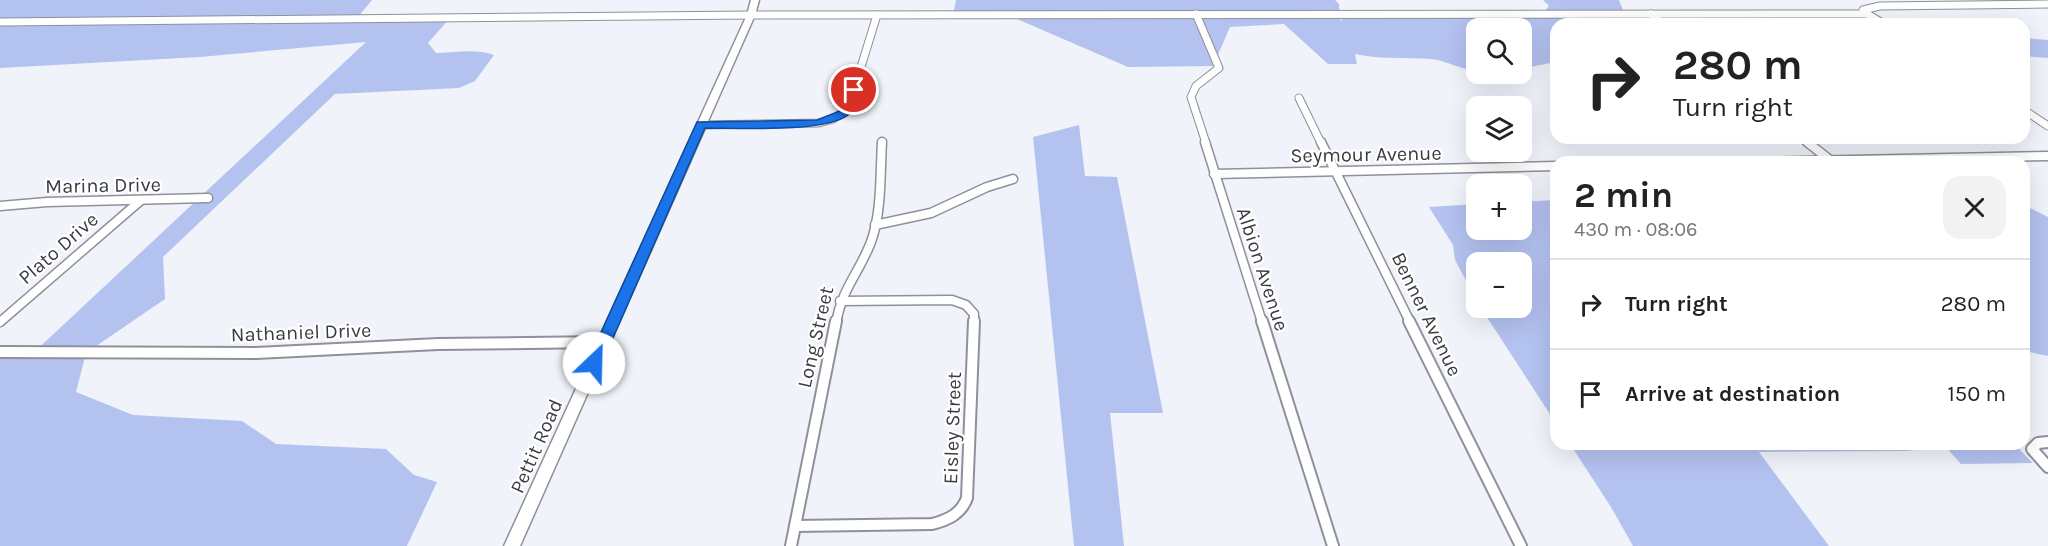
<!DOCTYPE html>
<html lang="en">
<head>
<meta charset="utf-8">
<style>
	:root { --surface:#fff; --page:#f2f2f2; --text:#222; --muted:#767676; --line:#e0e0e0 }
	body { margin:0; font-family:Karla,sans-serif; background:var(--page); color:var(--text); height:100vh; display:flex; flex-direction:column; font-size:22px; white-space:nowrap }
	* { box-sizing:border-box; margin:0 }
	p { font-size:20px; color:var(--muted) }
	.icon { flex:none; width:33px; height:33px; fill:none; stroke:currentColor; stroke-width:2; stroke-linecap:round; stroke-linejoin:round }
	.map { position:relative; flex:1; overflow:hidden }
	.side { position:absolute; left:1550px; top:156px; width:480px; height:294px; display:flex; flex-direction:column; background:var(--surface); border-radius:18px; box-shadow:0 6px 24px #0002 }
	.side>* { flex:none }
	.top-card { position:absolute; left:1550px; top:18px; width:480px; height:126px; border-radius:18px; box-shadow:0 6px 24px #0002; background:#fff; color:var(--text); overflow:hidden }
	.controls { position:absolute; left:1466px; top:18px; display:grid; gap:12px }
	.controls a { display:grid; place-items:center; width:66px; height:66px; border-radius:12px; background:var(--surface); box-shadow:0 6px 24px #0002; font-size:30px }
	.pin { position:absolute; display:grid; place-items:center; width:51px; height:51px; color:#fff; margin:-26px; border:3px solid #fff; border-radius:50%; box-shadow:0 2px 6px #0007 }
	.me { position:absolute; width:66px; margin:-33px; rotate:24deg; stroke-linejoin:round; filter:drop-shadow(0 0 4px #0008) }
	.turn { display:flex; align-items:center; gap:21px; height:126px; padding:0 24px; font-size:27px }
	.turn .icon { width:78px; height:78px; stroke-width:2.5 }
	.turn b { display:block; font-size:42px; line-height:51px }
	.round { display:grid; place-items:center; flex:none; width:63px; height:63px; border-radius:18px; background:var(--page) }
	.summary { display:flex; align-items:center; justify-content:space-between; height:102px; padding:0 24px }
	h1 { font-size:36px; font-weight:700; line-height:45px }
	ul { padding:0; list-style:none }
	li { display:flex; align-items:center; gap:18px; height:90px; padding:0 24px; border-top:2px solid var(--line) }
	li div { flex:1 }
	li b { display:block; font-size:22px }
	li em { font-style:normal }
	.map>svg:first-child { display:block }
	.green { fill:#b4c2f0 }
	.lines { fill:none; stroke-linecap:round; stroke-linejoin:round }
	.minor-far2-casing { stroke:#8e9198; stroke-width:9 }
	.minor-far1-casing { stroke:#8e9198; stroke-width:11 }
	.minor-casing { stroke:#8e9198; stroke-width:14 }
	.tertiary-casing { stroke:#8e9198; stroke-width:3 }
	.minor-far2 { stroke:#fff; stroke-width:7 }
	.minor-far1 { stroke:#fff; stroke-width:8 }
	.minor { stroke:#fff; stroke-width:10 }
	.tertiary { fill:#fff; fill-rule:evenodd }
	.route { fill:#1a73e8; stroke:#114b97; stroke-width:1.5 }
	.labels { text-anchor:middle; stroke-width:4.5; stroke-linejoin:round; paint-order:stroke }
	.street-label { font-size:20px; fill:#3b3c3f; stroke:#fff }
</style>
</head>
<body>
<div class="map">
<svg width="2048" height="546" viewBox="0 0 2048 546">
	<rect width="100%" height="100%" fill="#f0f3fa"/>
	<g class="green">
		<path d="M 0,0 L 372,0 L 358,17 L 449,19 L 428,43 L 436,53 C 456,53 475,48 494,55 L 475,81 L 459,88 L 335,94 L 163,257 L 165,299 L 86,353 L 76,392 L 133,415 L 242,421 L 276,444 L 386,449 L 414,475 L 437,482 L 407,546 L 0,546 L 0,356 L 30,356 L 366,42 L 200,57 L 0,68 Z"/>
		<path d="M 956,0 L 1335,0 L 1339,4 L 1340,20 L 1349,17 L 1526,18 L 1544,12 L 1549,6 L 1543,0 L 1619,0 L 1623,10 L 1606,18 L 1613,24 L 1556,24 L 1555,62 L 1521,69 L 1521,28 L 1476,28 L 1476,70 C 1460,70 1446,60 1431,59 C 1405,57 1381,60 1355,54 L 1357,64 L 1328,64 L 1284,24 L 1230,27 L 1213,66 L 1128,67 L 1017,19 L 993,15 L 953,15 Z"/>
		<path d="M 2024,38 L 2048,40 L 2048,58 L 2024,56 Z"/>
		<path d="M 1079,125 L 1085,176 L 1117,177 L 1163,413 L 1110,413 L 1124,546 L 1074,546 L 1033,137 Z"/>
		<path d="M 1555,200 L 1556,200 L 1555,422 L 1481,308 L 1521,308 L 1521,262 L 1476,262 L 1476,299 L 1455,260 L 1453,245 L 1429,207 L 1476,204 L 1476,230 L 1521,230 L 1521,202 Z"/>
		<path d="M 2024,205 L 2048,217 L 2048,356 L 2024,351 Z"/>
		<path d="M 1570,444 L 1928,444 L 1931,448 L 1907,451 L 1759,452 L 1829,546 L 1633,546 L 1611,507 Z"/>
		<path d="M 1943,444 L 2014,444 L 2033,463 L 1961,464 Z"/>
	</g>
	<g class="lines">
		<defs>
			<g id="minor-far2">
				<path d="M 1865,12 L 1863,10 L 1880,6 L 2048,4"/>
				<path d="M 1196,14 L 1219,68 L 1196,86 L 1191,97 L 1206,143"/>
				<path d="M 1651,14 L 1663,24"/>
				<path d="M 1867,14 L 1884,24"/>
				<path d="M 0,22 L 751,15 L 1867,14"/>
				<path d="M 1299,98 L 1321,143"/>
				<path d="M 2024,110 L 2048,126"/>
				<path d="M 701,125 L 819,123 L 833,119 L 848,109 L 877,15"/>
				<path d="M 1802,138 L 1809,143"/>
			</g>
			<g id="minor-far1">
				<path d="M 1205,142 L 1262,322"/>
				<path d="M 1321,142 L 1410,322"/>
				<path d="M 1807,142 L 1830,160"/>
				<path d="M 1755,162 L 2048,156"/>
				<path d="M 1214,174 L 1556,166"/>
				<path d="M 0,206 L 47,202 L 208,198"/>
				<path d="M 875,225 L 931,213 L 987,187 L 1013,179"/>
				<path d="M 840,301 L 952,300 L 966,305 L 974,314 L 974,322"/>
				<path d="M 0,322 L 140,201"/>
				<path d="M 836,322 C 843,287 859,273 871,242 C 882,211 880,175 882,142"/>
			</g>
			<g id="minor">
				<path d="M 1262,321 L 1333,546"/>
				<path d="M 1409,321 L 1521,546"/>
				<path d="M 0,352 L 256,353 L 438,344 L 604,342"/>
				<path d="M 2048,442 L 2038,443 L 2032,449 L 2048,467"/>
				<path d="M 795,526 L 932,524 C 948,520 961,514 967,498 L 974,321"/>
				<path d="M 791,546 L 836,321"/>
			</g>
			<path id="tertiary" d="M 751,0 L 759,0 L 755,15 L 520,546 L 504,546 L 747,15 Z"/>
		</defs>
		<use href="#minor-far2" class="minor-far2-casing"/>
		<use href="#minor-far1" class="minor-far1-casing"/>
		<use href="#minor" class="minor-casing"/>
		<use href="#tertiary" class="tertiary-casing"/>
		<use href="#minor-far2" class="minor-far2"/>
		<use href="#minor-far1" class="minor-far1"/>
		<use href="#minor" class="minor"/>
		<use href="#tertiary" class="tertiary"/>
	</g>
	<path class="route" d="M 854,87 L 859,90 C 857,98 855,110 848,115 C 825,133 737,128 705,128 L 602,363 L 594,367 L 589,366 L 587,363 L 697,122 L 817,120 L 840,111 L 848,90 Z"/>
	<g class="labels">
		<g class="street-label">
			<text transform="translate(1366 154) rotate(-1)" y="7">Seymour Avenue</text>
			<text transform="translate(103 185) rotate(-1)" y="7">Marina Drive</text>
			<text transform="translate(58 248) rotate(-41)" y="7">Plato Drive</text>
			<text transform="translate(1263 269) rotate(72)" y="7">Albion Avenue</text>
			<text transform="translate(1427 314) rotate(64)" y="7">Benner Avenue</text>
			<text transform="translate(301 332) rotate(-2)" y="7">Nathaniel Drive</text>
			<text transform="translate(815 337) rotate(-77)" y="7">Long Street</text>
			<text transform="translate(952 428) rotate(-88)" y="7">Eisley Street</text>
			<text transform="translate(536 446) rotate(-66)" y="7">Pettit Road</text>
		</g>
	</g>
</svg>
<div class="controls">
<a><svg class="icon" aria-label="search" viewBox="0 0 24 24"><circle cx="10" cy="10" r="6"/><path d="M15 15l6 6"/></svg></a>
<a><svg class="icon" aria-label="layers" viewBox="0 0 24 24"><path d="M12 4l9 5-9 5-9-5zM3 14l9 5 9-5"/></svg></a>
<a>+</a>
<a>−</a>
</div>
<div class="pin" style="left:854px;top:90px;background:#d93025"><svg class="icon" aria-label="arrive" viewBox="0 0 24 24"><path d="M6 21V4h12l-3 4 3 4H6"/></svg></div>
<svg class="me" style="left:594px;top:363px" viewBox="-20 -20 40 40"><circle r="19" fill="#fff"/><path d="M0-13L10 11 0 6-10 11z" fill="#1a73e8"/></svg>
<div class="top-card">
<div class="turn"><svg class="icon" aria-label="right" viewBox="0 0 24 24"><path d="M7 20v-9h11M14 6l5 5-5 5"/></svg><div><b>280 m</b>Turn right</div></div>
</div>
<section class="side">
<div class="summary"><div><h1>2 min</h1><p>430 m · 08:06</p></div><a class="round"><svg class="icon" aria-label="close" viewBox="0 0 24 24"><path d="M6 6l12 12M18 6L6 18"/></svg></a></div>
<ul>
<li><svg class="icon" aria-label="right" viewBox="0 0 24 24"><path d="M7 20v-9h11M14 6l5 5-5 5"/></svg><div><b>Turn right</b></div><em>280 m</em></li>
<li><svg class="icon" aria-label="arrive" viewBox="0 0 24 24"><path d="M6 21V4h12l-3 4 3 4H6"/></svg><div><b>Arrive at destination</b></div><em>150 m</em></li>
</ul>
</section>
</div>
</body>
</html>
